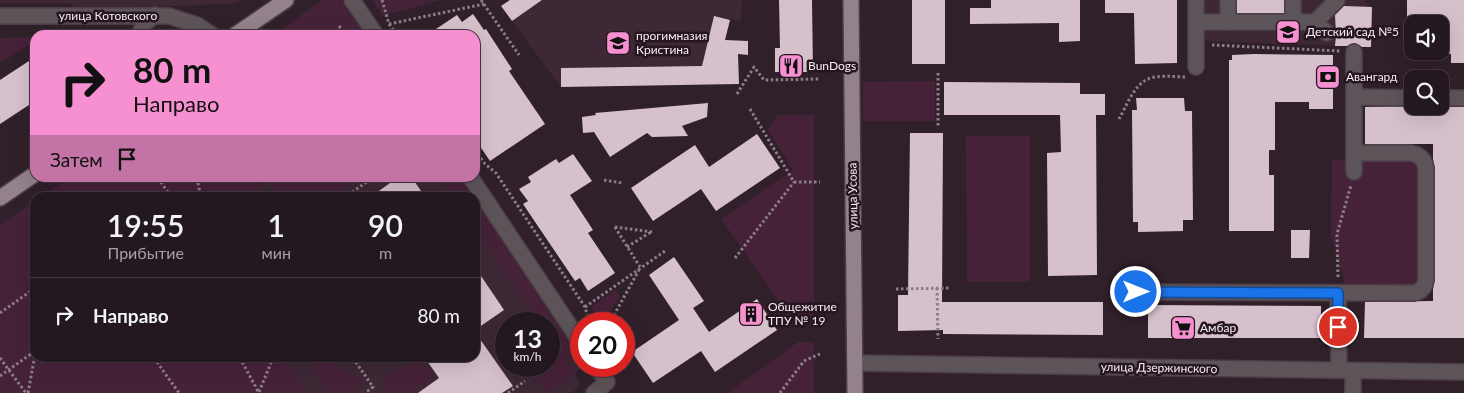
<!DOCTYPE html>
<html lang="ru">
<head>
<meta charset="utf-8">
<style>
	:root { --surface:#241820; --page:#2c2129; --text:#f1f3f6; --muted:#a3a0a5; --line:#41373e }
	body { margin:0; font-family:Lato,sans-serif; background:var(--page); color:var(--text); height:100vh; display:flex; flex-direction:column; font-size:19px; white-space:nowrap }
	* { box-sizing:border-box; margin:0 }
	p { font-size:16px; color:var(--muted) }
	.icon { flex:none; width:28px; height:28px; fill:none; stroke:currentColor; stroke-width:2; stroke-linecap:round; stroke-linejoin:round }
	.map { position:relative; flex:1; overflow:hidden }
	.drawer { position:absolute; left:30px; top:192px; width:450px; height:170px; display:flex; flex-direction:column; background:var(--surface); border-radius:15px; box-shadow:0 5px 20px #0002,0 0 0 1px var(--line) }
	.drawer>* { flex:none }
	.guide { position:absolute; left:30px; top:30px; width:450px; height:152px; border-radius:15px; box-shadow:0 5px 20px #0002,0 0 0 1px var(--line); background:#f690d0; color:#111; overflow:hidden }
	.controls { position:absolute; left:1404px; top:15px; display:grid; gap:10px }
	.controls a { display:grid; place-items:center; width:45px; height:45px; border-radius:10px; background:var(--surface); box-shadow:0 5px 20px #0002,0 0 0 1px var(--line); font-size:25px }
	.speed { position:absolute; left:495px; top:312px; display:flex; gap:10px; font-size:25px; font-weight:700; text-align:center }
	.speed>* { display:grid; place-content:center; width:65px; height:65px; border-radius:50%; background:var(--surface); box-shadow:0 5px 20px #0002,0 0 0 1px var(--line); line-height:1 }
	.speed small { font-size:12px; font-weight:400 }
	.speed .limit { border:8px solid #d22; background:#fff; color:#111 }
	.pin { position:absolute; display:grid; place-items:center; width:42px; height:42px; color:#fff; margin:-21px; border:2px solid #fff; border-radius:50%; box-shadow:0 1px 5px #0007 }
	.me { position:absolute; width:55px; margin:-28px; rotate:90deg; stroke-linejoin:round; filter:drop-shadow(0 0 4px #0008) }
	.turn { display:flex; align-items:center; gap:18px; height:105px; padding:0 20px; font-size:22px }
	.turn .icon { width:65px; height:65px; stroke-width:2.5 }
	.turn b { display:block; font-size:35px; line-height:42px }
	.then { display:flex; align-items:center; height:48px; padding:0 20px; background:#0003; gap:10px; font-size:19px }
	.eta { display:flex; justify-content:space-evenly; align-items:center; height:85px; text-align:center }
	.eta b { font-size:30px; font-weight:600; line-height:35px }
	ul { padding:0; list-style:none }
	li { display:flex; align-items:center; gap:15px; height:75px; padding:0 20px; border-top:1px solid var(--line) }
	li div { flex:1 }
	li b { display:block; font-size:19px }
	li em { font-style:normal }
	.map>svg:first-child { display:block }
	.built { fill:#3e2836; fill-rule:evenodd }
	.green { fill:#462239 }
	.building { fill:#d6c0cc }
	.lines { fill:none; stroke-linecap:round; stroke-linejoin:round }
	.minor-casing { stroke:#4c3d46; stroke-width:18 }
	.major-casing { stroke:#4c3d46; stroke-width:18 }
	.path { stroke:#8c7e86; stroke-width:3; stroke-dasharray:2.5 2.5; stroke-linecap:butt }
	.minor { stroke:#5d5459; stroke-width:15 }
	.major { stroke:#93828c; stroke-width:15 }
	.route-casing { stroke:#114b97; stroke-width:12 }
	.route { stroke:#1a73e8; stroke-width:9 }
	.labels { text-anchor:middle; stroke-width:5; stroke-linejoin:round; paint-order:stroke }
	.street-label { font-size:12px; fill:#f8edf3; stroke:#261620 }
	.poi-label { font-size:12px; fill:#f8edf3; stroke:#261620; text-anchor:start }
</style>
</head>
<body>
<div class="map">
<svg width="1464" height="393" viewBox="0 0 1464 393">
	<rect width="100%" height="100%" fill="#30202a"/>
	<g class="built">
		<path d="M 0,0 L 245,0 L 231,4 L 78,9 L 69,3 L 0,3 Z"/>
		<path d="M 542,0 L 742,0 L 741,21 L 714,17 L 702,66 L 561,68 L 561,87 L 512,21 Z"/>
		<path d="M 1205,0 L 1365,0 L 1372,10 L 1371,47 L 1205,41 Z"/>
		<path d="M 260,178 L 462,178 L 475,198 L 262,197 Z"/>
		<path d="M 475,198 L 580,355 L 581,367 L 575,373 L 578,379 L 579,385 L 575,390 L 572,393 L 305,393 L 282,358 L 475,358 ZM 506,324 L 549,324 L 549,366 L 506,366 Z"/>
	</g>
	<g class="green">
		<path d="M 323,0 L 341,0 L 368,35 L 273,35 Z"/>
		<path d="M 373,0 L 441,0 L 382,16 Z"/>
		<path d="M 35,37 L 35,41 L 0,63 L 0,38 Z"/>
		<path d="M 935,81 L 935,121 L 863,121 L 863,82 Z"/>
		<path d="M 777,115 L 814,115 L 814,323 L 794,323 L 721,219 L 793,170 L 768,130 Z"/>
		<path d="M 966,136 L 1030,136 L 1030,282 L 967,282 Z"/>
		<path d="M 1332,160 L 1410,160 L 1419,167 L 1421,277 L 1417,283 L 1412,286 L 1353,288 L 1345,284 L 1331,234 Z"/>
		<path d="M 69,178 L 260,178 L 262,197 L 40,197 Z"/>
		<path d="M 273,178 L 356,178 L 327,197 L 276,197 Z"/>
		<path d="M 442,178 L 462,178 L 475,198 L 455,197 Z"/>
		<path d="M 475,198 L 576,350 L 569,356 L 568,364 L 575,373 L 547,393 L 536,379 C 559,357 549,351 549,324 L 542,324 L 475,226 Z"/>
		<path d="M 35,201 L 35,358 L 282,358 L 305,393 L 0,393 L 0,225 Z"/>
		<path d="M 615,290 L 620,296 L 603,324 L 591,307 Z"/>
		<path d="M 798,342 L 814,342 L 814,393 L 728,393 Z"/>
		<path d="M 307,358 L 335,358 C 340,377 353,370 362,382 L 347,393 L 329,393 Z"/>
		<path d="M 417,358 L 420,358 L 433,377 L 411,393 L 388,393 L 381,383 Z"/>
	</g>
	<g class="building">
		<path d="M 510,0 L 542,0 L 512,21 L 501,6 Z"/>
		<path d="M 779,0 L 812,0 L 813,72 L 775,72 L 775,48 L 780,48 Z"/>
		<rect x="912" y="0" width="33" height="64"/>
		<path d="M 991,0 L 1080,0 L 1080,41 L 1059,42 L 1059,23 L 970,24 L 970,8 L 991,8 Z"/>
		<path d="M 1105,0 L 1177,0 L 1177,63 L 1135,64 L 1134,13 L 1105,13 Z"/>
		<rect x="1237" y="0" width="47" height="13"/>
		<path d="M 1407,0 L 1464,0 L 1464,63 L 1451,63 L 1451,54 L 1440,54 L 1440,24 L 1407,24 Z"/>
		<path d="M 1344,6 L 1372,7 L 1371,47 L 1362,47 L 1354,43 L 1347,46 L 1335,46 L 1336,35 L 1335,15 Z"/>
		<path d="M 473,14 L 484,30 L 486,29 L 512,69 L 509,71 L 545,124 L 490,161 L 475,139 L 475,35 L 427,35 L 457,15 L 462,22 Z"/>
		<path d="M 714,16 L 730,20 L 725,40 L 748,41 L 748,55 L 738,54 L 739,84 L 561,87 L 561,68 L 702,66 Z"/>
		<path d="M 1254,54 L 1333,55 L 1333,109 L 1309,109 L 1309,102 L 1275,102 L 1275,150 L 1269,150 L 1269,175 L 1274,175 L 1274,231 L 1229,231 L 1229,60 L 1232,60 L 1232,55 Z"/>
		<path d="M 35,57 L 35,101 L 0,124 L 0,80 Z"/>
		<path d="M 944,82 L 1080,83 L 1080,94 L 1105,94 L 1105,115 L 1096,115 L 1097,275 L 1048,276 L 1047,153 L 1061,152 L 1060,115 L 944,115 Z"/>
		<path d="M 1136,98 L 1184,98 L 1185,111 L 1192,111 L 1193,220 L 1183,220 L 1183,231 L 1138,232 L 1138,222 L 1133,222 L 1132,110 L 1137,110 Z"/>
		<path d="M 708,103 L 707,117 L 682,126 L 688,136 L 652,137 L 647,133 L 610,157 L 594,132 L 583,133 L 582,117 L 596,115 L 595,113 Z"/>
		<path d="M 1416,106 L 1464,107 L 1464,338 L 1364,338 L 1365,302 L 1433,301 L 1433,289 L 1435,279 L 1435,169 L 1433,159 L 1433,144 L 1365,144 L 1365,107 Z"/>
		<path d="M 910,133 L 943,133 L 942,302 L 1103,302 L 1103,335 L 943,334 L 943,330 L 898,331 L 898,295 L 908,295 Z"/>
		<path d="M 757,134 L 780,168 L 716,211 L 701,189 L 653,221 L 631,188 L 695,145 L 709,167 Z"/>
		<path d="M 573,154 L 592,181 L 570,195 L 593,230 L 588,233 L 615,273 L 588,291 L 580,278 L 575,281 L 523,204 L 528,201 L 519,189 L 531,182 L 528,177 L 556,159 L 559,163 Z"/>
		<path d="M 397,178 L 412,178 L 426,198 L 369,198 Z"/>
		<path d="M 1291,230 L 1310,230 L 1309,258 L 1291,258 Z"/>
		<path d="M 674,257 L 704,301 L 693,308 L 709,332 L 757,299 L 777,330 L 715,372 L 701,351 L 653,383 L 632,352 L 679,320 L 649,275 Z"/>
		<path d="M 475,267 L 504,310 L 475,330 Z"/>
		<path d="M 1148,305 L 1321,306 L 1321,338 L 1148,338 Z"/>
		<path d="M 475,332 L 513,386 L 502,393 L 418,393 L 439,378 L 425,358 L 475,358 Z"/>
	</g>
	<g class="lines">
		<defs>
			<g id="minor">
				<path d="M 352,0 L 376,35"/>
				<path d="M 1196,0 L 1196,67"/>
				<path d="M 1228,0 L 1228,22"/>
				<path d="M 1293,0 L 1293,22"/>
				<path d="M 0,16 L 169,16 L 197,25 L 212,35"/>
				<path d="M 1196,22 L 1315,22"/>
				<path d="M 1327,33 L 1315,22 L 1337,0"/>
				<path d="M 139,35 L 144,24 L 155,15"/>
				<path d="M 1354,97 L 1412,98"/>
				<path d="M 1440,98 L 1464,98"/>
				<path d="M 1354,172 L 1354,52"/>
				<path d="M 471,178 L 581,343"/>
				<path d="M 1136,292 L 1413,293 C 1421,292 1425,287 1426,279 L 1426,169 C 1425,160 1421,155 1411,153 L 1354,153"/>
				<path d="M 1338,293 L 1339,370"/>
				<path d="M 855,363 L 1464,372"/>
				<path d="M 1353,371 L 1353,393"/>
				<path d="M 594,393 L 607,382 L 596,366"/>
			</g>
			<g id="major">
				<path d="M 851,0 L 855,393"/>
				<path d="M 235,35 L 286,0"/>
				<path d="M 0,198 L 35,174"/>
			</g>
		</defs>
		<use href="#minor" class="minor-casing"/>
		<use href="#major" class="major-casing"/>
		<g class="path">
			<path d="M 382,0 L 389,24 L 397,35"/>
			<path d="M 481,0 L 519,55"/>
			<path d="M 389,24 L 484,4"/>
			<path d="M 339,26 L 346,35"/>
			<path d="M 1212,45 L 1340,51"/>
			<path d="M 938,73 L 938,126"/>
			<path d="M 737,94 L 754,67 L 764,80 L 819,79"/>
			<path d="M 750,109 L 794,182"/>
			<path d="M 1119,119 C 1126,107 1133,87 1146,80 C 1156,74 1174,77 1186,77"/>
			<path d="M 475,150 L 485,164 L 496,173 L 585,307 L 590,324"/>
			<path d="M 158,178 L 172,198"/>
			<path d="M 197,178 L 201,198"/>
			<path d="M 604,180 L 622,183"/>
			<path d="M 794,182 L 820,182"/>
			<path d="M 344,198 L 372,178"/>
			<path d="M 615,227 L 640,267"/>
			<path d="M 615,227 L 652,232"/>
			<path d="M 627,247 L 651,232"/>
			<path d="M 735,258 L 794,182"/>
			<path d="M 1338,277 L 1337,234 L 1351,185"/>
			<path d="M 937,288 L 938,339"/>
			<path d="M 896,289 L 951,288"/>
			<path d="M 1111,294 L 1123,293"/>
			<path d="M 585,307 L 665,251"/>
			<path d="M 0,313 L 35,288"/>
			<path d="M 609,324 L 639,270"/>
			<path d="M 0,358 L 26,393"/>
			<path d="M 154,358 L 179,393"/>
			<path d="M 240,358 L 259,393"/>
			<path d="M 353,358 L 373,387 L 365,393"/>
			<path d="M 0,376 L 35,351"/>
			<path d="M 259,392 L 273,358"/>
			<path d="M 28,393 L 35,355"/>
			<path d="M 508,393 L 525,381"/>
			<path d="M 780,393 L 804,361 L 820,354"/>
		</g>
		<use href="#minor" class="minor"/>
		<use href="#major" class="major"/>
	</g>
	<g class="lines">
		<defs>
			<path id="route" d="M 1136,292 L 1338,293 L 1338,327"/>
		</defs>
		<use href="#route" class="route-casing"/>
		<use href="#route" class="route"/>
	</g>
	<defs>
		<symbol id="school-square" viewBox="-11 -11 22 22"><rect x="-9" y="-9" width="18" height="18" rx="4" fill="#f690d0" stroke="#261620"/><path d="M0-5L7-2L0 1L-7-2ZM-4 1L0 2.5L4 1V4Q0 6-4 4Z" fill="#111"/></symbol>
		<symbol id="restaurant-square" viewBox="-11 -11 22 22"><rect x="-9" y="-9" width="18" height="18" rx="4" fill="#f690d0" stroke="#261620"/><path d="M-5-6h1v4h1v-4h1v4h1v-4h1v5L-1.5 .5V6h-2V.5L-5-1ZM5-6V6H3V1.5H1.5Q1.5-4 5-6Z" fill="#111"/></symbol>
		<symbol id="bank-square" viewBox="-11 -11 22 22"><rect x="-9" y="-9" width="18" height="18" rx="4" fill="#f690d0" stroke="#261620"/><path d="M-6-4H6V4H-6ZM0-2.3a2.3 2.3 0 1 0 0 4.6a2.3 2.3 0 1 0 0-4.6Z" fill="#111"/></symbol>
		<symbol id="building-square" viewBox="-11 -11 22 22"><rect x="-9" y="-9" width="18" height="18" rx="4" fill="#f690d0" stroke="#261620"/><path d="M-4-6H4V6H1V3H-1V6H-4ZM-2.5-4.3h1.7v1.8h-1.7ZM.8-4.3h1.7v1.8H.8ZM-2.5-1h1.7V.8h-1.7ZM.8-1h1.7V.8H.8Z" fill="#111"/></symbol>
		<symbol id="supermarket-square" viewBox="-11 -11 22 22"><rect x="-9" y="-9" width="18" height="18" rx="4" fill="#f690d0" stroke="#261620"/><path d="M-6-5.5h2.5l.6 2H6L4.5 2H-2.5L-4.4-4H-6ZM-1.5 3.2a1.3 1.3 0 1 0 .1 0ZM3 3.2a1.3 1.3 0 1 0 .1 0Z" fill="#111"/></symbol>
	</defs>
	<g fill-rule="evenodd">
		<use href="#school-square" x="1274" y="18" width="28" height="28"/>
		<use href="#school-square" x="604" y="29" width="28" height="28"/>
		<use href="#restaurant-square" x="777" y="52" width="28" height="28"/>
		<use href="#bank-square" x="1314" y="63" width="28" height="28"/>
		<use href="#building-square" x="737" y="300" width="28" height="28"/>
		<use href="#supermarket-square" x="1169" y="314" width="28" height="28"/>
	</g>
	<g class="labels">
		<g class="street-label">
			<text x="108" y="20">улица Котовского</text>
			<text transform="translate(853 196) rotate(-91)" y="4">улица Усова</text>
			<text transform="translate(1159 368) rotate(1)" y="4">улица Дзержинского</text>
		</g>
		<g class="poi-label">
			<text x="1306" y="36">Детский сад №5</text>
			<text x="636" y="40">прогимназия<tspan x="636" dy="14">Кристина</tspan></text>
			<text x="808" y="70">BunDogs</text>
			<text x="1346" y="81">Авангард</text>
			<text x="768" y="311">Общежитие<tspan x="768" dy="14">ТПУ № 19</tspan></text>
			<text x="1200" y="332">Амбар</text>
		</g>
	</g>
</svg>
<div class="controls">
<a><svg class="icon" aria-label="sound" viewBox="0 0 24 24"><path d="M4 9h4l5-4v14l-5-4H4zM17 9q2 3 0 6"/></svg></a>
<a><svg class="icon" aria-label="search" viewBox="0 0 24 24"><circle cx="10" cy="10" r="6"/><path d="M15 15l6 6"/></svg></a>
</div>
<div class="speed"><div>13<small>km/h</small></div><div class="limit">20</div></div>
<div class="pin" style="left:1338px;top:327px;background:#d93025"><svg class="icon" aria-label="arrive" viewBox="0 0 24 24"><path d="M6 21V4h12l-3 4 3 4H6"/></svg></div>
<svg class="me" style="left:1136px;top:292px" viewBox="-20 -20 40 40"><circle r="17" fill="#1a73e8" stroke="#fff" stroke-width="3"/><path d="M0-11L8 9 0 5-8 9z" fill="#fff"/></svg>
<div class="guide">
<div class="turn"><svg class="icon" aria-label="right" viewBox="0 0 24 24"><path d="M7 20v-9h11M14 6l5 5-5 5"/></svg><div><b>80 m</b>Направо</div></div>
<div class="then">Затем<svg class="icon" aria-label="arrive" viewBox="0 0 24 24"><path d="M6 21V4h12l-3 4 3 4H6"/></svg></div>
</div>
<section class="drawer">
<div class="eta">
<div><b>19:55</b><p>Прибытие</p></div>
<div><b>1</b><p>мин</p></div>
<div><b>90</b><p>m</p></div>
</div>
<ul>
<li><svg class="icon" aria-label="right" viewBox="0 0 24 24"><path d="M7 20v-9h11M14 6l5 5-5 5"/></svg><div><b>Направо</b></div><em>80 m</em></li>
</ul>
</section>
</div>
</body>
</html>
